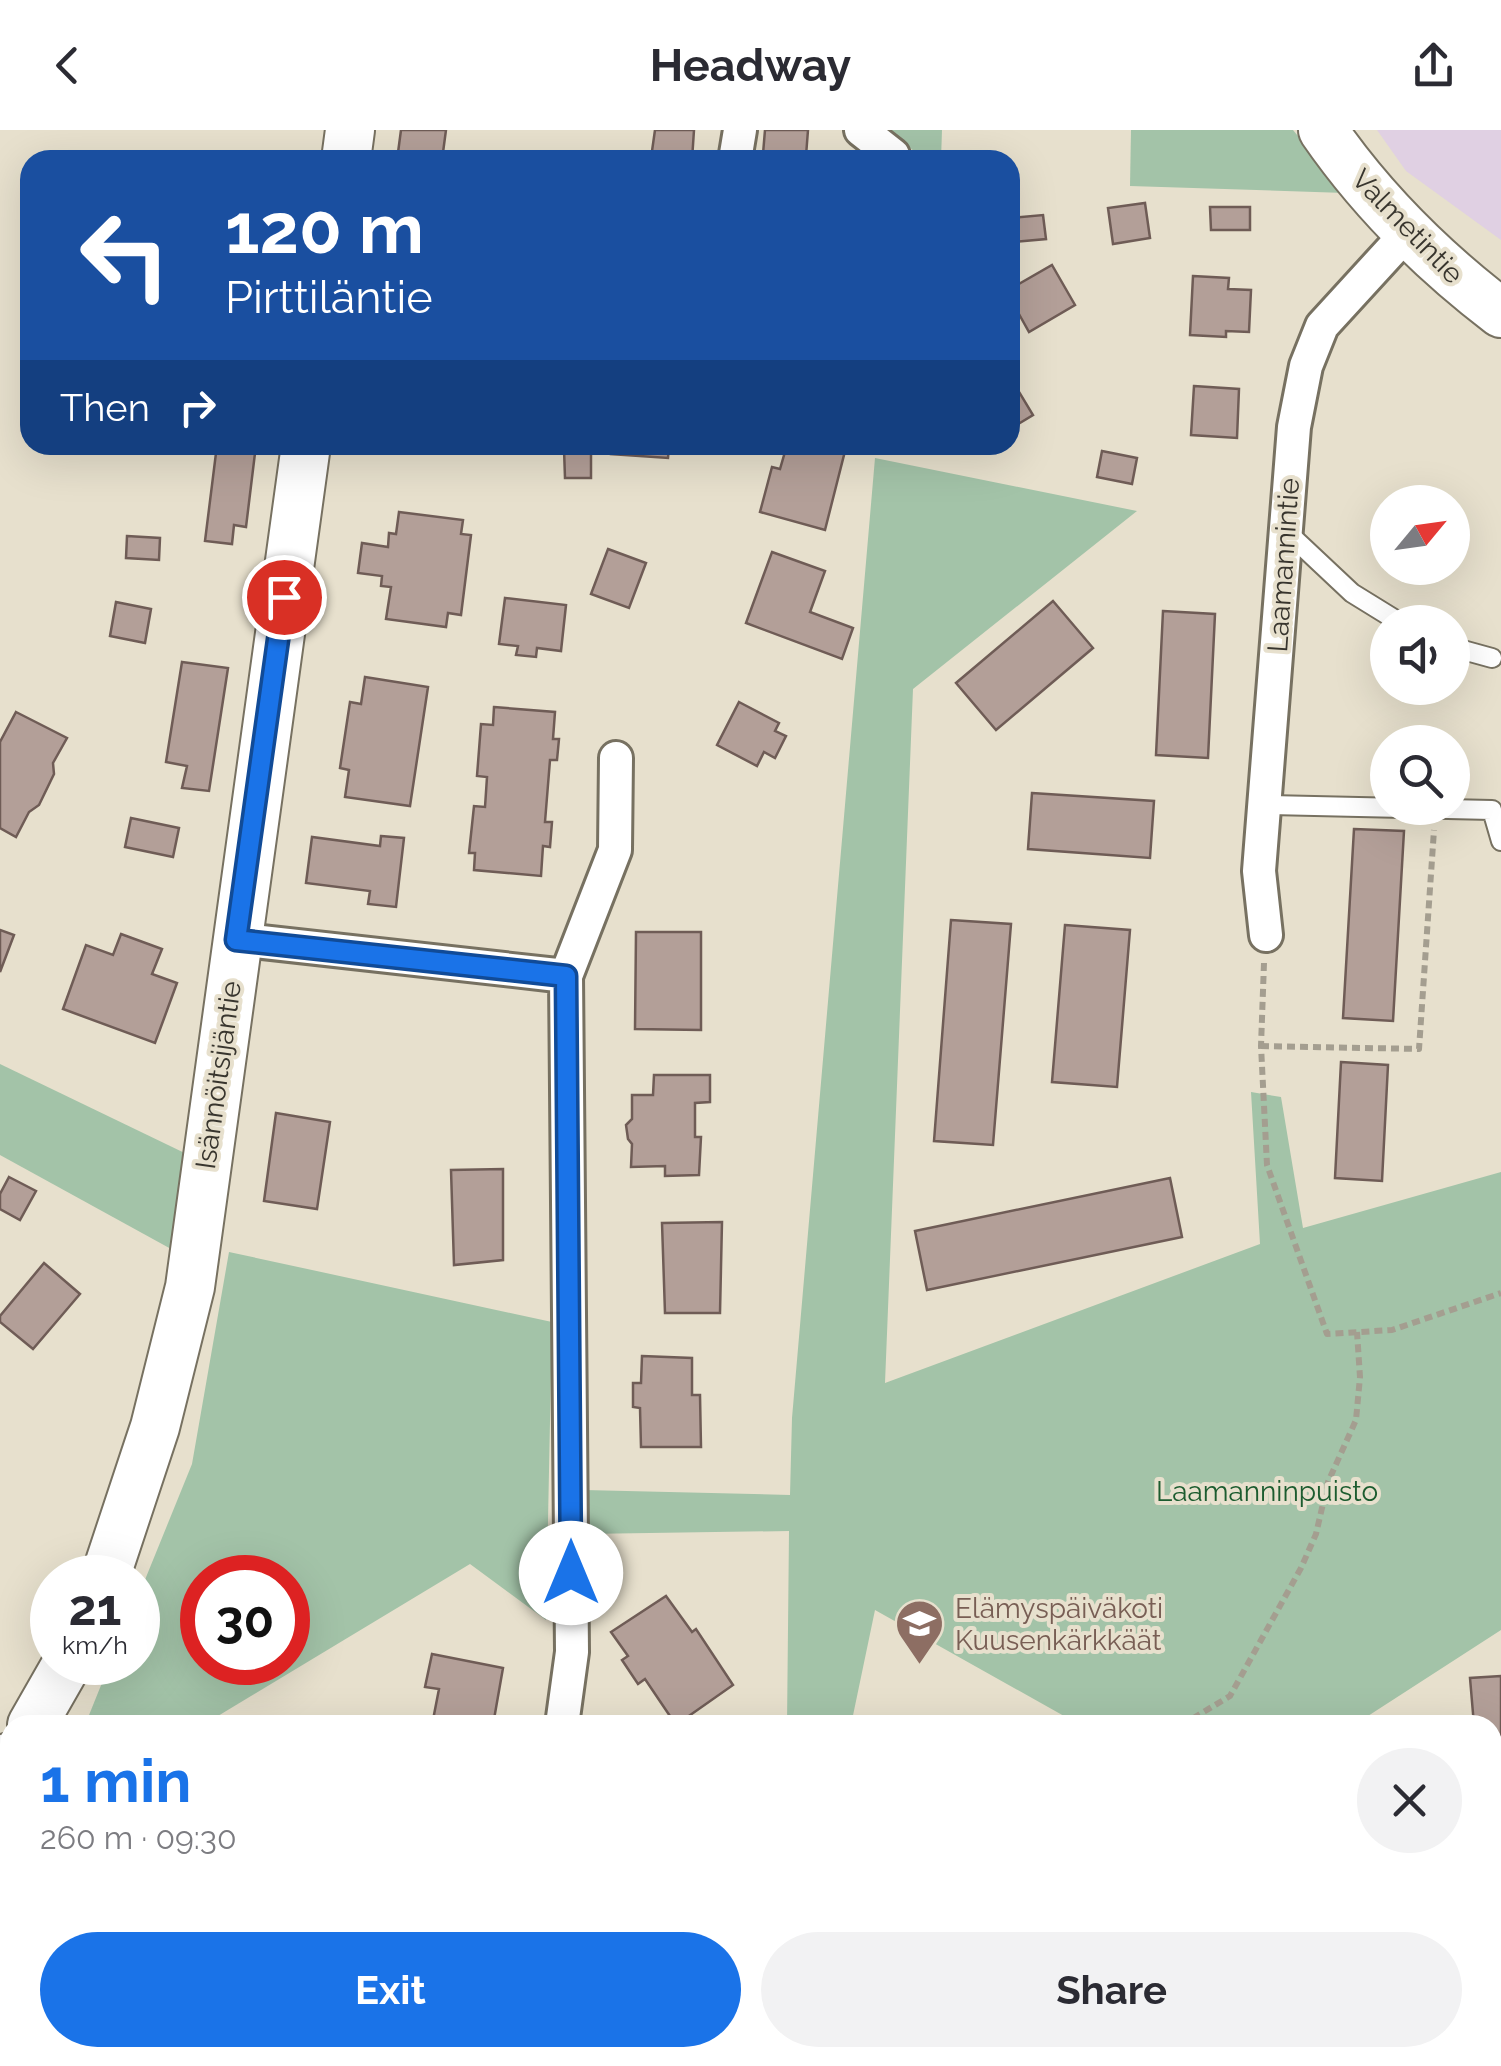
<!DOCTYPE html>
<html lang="en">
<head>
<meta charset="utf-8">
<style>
	:root { --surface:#fff; --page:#f2f2f3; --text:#2b2b33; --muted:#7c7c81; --accent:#1a73e8 }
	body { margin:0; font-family:Raleway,sans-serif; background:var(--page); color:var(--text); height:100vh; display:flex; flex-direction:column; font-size:38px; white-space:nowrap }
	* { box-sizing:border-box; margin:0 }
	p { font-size:32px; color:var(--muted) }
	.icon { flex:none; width:55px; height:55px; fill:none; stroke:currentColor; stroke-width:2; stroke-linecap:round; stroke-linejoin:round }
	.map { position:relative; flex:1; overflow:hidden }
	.details { position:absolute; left:0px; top:1585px; width:1502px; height:352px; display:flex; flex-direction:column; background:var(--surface); border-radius:30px 30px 0 0; box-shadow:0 10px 40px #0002 }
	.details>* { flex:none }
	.top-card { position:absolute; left:20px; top:20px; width:1000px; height:305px; border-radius:30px; box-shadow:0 10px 40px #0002; background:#1a4fa0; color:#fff; overflow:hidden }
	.needle { width:65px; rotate:61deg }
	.tools { position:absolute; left:1370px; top:355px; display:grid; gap:20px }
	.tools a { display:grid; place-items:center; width:100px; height:100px; border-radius:50%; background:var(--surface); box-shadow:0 10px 40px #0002; font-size:50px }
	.speed { position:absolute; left:30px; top:1425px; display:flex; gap:20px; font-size:50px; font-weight:700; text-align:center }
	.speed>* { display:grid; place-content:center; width:130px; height:130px; border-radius:50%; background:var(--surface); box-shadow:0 10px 40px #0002; line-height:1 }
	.speed small { font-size:25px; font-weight:400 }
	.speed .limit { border:15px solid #d22; background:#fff; color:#111 }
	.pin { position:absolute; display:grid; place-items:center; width:85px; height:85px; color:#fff; margin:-42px; border:5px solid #fff; border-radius:50%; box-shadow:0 2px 10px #0007 }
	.me { position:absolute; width:110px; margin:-55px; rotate:0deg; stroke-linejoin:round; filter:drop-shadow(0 0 8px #0008) }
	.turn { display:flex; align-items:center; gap:35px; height:210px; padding:0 40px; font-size:45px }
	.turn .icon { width:130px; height:130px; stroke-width:2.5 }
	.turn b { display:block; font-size:70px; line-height:85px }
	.then { display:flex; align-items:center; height:95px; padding:0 40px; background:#0003; gap:20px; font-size:38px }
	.round { display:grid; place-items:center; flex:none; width:105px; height:105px; border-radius:52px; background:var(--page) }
	.headline { display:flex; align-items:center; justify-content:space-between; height:170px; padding:0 40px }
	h1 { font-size:60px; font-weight:700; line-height:75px; color:var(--accent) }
	.button { display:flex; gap:20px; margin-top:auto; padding:20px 40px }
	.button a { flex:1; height:115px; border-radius:60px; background:var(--accent); color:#fff; font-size:40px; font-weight:700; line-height:115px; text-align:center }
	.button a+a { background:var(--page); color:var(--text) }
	header { display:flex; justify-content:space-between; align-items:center; height:130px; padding:0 40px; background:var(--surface); font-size:45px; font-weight:700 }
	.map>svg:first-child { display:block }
	.industrial { fill:#e0d0e3 }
	.green { fill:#a3c3a8; fill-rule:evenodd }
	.building { fill:#b39f98; stroke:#6f5c56; stroke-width:2.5 }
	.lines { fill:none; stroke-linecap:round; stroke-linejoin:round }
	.lane-casing { stroke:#777161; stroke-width:22 }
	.street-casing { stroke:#777161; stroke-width:38 }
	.secondary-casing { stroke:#777161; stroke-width:52 }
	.path { stroke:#a49e90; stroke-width:6; stroke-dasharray:8 5; stroke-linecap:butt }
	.lane { stroke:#fff; stroke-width:18 }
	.street { stroke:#fff; stroke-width:32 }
	.secondary { stroke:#fff; stroke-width:48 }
	.route-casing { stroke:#114b97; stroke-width:25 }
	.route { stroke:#1a73e8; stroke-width:18 }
	.labels { text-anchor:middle; stroke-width:8; stroke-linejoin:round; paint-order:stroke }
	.street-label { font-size:28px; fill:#38352e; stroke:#e7e0cd }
	.park-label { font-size:28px; fill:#1c5c2f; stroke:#e7e0cd }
	.education-label { font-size:28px; fill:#785e54; stroke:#e7e0cd; text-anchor:start }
</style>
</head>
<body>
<header><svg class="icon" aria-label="back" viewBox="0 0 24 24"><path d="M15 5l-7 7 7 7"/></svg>Headway<svg class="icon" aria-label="share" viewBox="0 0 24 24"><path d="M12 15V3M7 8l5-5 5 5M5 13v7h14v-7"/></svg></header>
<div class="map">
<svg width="1501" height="1936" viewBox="0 0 1501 1936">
	<rect width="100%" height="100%" fill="#e7e0cd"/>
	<path class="industrial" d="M 1377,0 L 1501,0 L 1501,110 L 1406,41 Z"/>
	<g class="green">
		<path d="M 888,0 L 942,0 L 941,30 L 925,30 Z"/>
		<path d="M 1131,0 L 1293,0 L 1345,63 L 1130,56 Z"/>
		<path d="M 875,328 L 1137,381 L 913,559 L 885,1253 L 1260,1114 L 1251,962 L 1281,967 L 1303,1098 L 1501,1042 L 1501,1500 L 1354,1595 L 1080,1595 L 875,1480 L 851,1595 L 787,1595 L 789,1401 L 584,1404 L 584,1360 L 790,1365 L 792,1288 Z"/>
		<path d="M 0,934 L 195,1028 L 182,1125 L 0,1025 Z"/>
		<path d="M 229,1122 L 552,1192 L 546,1490 L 470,1434 L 203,1595 L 85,1595 L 110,1533 L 138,1532 L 138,1467 L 192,1334 ZM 202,1448 L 288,1448 L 288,1532 L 202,1532 Z"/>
		<path d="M 10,1701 L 10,1928 L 147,1928 L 148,1936 L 0,1936 L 0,1714 Z"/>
		<path d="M 757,1928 L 1282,1928 L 1284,1936 L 755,1936 Z"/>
	</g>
	<g class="building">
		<path d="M 401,0 L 446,0 L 442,30 L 397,30 Z"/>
		<path d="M 655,0 L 694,0 L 692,30 L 651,28 Z"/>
		<path d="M 765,0 L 808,0 L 806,26 L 763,24 Z"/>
		<path d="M 1145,73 L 1150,108 L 1113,114 L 1108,78 Z"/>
		<path d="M 1210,77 L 1250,77 L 1250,100 L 1211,100 Z"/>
		<path d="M 1043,85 L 1046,109 L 1012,112 L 1010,88 Z"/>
		<path d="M 1052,135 L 1075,175 L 1029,202 L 1010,168 L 1010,159 Z"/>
		<path d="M 1193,146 L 1229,148 L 1228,159 L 1251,160 L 1249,202 L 1226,201 L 1226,207 L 1190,205 Z"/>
		<path d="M 1010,247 L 1033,285 L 1010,299 Z"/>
		<path d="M 1194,256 L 1239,259 L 1237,308 L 1191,305 Z"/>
		<path d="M 217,315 L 256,315 L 246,397 L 234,395 L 232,414 L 205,411 Z"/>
		<path d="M 612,315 L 669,315 L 668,328 L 611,324 Z"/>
		<path d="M 787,315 L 840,315 L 839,319 L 845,321 L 825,400 L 760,382 L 772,337 L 780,339 Z"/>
		<path d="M 591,318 L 591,348 L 565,348 L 564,319 Z"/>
		<path d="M 1102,321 L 1137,328 L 1132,354 L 1097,347 Z"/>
		<path d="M 399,382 L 463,390 L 461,404 L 471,405 L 461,485 L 448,483 L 446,497 L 386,489 L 391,457 L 381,456 L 382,446 L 358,443 L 362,413 L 388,417 L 389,403 L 396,404 Z"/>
		<path d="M 127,406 L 160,408 L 159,430 L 126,428 Z"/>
		<path d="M 608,419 L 646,433 L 629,478 L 591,464 Z"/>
		<path d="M 772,422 L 825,441 L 810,482 L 853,498 L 842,529 L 746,493 Z"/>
		<path d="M 505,468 L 566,475 L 561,521 L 537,518 L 536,527 L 516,525 L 518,516 L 499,514 Z"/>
		<path d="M 1053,471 L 1093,518 L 996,600 L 956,553 Z"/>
		<path d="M 116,472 L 151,479 L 145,513 L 110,506 Z"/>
		<path d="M 1163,481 L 1215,484 L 1208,628 L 1156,625 Z"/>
		<path d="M 182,532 L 228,538 L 209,661 L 182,658 L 187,636 L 166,632 Z"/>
		<path d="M 365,547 L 428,557 L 410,676 L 345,667 L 349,640 L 340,638 L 350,572 L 361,574 Z"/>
		<path d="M 739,572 L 779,593 L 775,601 L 786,606 L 775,628 L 764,622 L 757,636 L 717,615 Z"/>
		<path d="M 494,577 L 555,582 L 553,609 L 559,609 L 557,630 L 550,630 L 545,692 L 552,692 L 550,717 L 543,716 L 541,746 L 474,740 L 475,723 L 469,723 L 474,676 L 485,677 L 487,647 L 477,646 L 481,594 L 493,595 Z"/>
		<path d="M 16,582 L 67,608 L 53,633 L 54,644 L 39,675 L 29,682 L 16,707 L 0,698 L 0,612 Z"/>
		<path d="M 1032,663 L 1154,671 L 1150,728 L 1028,719 Z"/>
		<path d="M 131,688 L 179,698 L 173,727 L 125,717 Z"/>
		<path d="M 1354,699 L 1404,701 L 1393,891 L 1343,888 Z"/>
		<path d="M 381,706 L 404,708 L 396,777 L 368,774 L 370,761 L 306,753 L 312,707 L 380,716 Z"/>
		<path d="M 951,790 L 1011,794 L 993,1015 L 934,1011 Z"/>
		<path d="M 1065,795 L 1130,800 L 1117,957 L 1052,952 Z"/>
		<path d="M 0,800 L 14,805 L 0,842 Z"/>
		<path d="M 636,802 L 701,802 L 701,900 L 635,899 Z"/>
		<path d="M 121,804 L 162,819 L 152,844 L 177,853 L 155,913 L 63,879 L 86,815 L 113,825 Z"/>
		<path d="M 1341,932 L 1388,935 L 1382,1051 L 1335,1048 Z"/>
		<path d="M 654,945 L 710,945 L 710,972 L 695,973 L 695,1007 L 701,1007 L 699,1045 L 665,1046 L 665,1036 L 631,1037 L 632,1014 L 628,1009 L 626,995 L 632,989 L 632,965 L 653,965 Z"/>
		<path d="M 276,983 L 330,992 L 317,1079 L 264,1071 Z"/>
		<path d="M 503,1039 L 503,1130 L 454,1135 L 451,1040 Z"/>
		<path d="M 9,1047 L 36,1061 L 20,1090 L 0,1079 L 0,1064 Z"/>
		<path d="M 1170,1048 L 1182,1107 L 927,1160 L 915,1101 Z"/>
		<path d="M 722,1092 L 720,1183 L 665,1183 L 662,1093 Z"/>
		<path d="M 44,1133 L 80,1164 L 33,1219 L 0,1192 L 0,1186 Z"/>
		<path d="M 642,1226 L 692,1228 L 692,1265 L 700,1265 L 701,1317 L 641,1317 L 640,1278 L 633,1277 L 633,1253 L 641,1253 Z"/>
		<path d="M 666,1466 L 692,1502 L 696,1499 L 733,1555 L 676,1595 L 645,1549 L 638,1554 L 622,1530 L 628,1526 L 611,1502 Z"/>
		<path d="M 432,1524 L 503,1538 L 493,1595 L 432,1595 L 439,1559 L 425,1557 Z"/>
		<path d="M 1501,1546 L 1501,1605 L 1492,1606 L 1492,1595 L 1474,1595 L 1470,1548 Z"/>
		<path d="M 1501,1677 L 1501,1765 L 1492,1760 L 1492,1682 L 1497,1684 Z"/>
		<path d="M 1501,1915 L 1501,1936 L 1450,1936 L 1449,1928 L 1492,1928 L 1492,1916 Z"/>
	</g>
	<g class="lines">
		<defs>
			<g id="lane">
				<path d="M 1286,401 L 1352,463 L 1399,492"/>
				<path d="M 1452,517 L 1492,528"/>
				<path d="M 1265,675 L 1492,680 L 1501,711"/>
				<path d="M 1492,1824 L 1501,1821"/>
				<path d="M 1492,1899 L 1501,1902"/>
				<path d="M 459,1928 L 459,1936"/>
				<path d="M 389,1936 L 437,1933 L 442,1928"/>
			</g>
			<g id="street">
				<path d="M 861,0 L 893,25"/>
				<path d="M 735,30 L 740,0"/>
				<path d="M 1266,805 L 1259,741 L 1294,297 L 1306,236 L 1322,196 L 1408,102"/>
				<path d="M 236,809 L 566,846 L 572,1522 L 562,1595"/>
				<path d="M 566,846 L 615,720 L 616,628"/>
				<path d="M 0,1697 L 10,1705"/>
				<path d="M 138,1928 L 138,1936"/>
			</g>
			<g id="secondary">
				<path d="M 1323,0 C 1372,71 1433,131 1501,183"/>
				<path d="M 346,30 L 350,0"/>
				<path d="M 105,1448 L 155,1297 L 190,1157 L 306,315"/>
				<path d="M 32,1595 L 68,1532"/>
				<path d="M 0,1641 L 10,1627"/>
				<path d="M 1367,1928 L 1368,1936"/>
			</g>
		</defs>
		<use href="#lane" class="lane-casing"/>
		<use href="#street" class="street-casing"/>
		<use href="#secondary" class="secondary-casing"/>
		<g class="path">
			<path d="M 1264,833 L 1261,916 L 1267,1035 L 1327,1204 L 1392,1200 L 1501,1163"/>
			<path d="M 1261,916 L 1419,919 L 1434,700"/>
			<path d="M 1182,1595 L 1230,1566 L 1301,1438 L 1316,1404 L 1328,1352 L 1356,1290 L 1360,1247 L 1357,1202"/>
			<path d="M 1186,1928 L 1215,1936"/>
		</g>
		<use href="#lane" class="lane"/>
		<use href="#street" class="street"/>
		<use href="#secondary" class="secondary"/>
	</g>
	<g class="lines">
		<defs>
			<path id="route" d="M 284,467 L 236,810 L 566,846 L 571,1443"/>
		</defs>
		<use href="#route" class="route-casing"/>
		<use href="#route" class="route"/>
	</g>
	<defs>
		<symbol id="school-pin" viewBox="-11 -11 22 30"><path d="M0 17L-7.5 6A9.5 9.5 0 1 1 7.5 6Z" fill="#8d6e63" stroke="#e7e0cd"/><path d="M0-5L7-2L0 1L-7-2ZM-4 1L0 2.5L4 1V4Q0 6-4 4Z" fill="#fff"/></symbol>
	</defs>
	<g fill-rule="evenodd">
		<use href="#school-pin" x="892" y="1466" width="55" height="75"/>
	</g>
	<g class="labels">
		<g class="street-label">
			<text transform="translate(1408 96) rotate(46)" y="10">Valmetintie</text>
			<text transform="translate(1283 435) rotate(-86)" y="10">Laamannintie</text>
			<text transform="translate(218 945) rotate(-82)" y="10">Isännöitsijäntie</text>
		</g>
		<g class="park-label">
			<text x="1267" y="1371">Laamanninpuisto</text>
		</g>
		<g class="education-label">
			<text x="955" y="1488">Elämyspäiväkoti<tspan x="955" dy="32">Kuusenkärkkäät</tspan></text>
		</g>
	</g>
</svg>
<div class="tools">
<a><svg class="needle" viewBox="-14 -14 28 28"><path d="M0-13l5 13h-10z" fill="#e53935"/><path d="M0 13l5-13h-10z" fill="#7c7c81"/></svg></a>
<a><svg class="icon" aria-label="sound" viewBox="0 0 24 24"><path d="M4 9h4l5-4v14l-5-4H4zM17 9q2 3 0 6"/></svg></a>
<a><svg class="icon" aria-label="search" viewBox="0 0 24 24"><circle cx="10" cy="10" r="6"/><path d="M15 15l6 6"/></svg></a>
</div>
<div class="speed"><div>21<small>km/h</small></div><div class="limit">30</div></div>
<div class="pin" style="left:284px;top:467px;background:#d93025"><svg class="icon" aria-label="arrive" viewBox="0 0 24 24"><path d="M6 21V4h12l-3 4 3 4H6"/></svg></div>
<svg class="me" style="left:571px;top:1443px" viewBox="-20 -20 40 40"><circle r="19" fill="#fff"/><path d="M0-13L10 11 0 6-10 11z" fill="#1a73e8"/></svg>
<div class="top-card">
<div class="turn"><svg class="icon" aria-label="left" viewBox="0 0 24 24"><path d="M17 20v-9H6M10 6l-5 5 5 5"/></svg><div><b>120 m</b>Pirttiläntie</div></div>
<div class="then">Then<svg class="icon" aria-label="right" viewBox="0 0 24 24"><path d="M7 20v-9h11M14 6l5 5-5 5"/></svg></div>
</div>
<section class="details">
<div class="headline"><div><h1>1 min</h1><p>260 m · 09:30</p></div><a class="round"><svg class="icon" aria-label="close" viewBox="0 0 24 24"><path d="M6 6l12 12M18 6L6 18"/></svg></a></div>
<div class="button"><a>Exit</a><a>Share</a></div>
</section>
</div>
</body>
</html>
